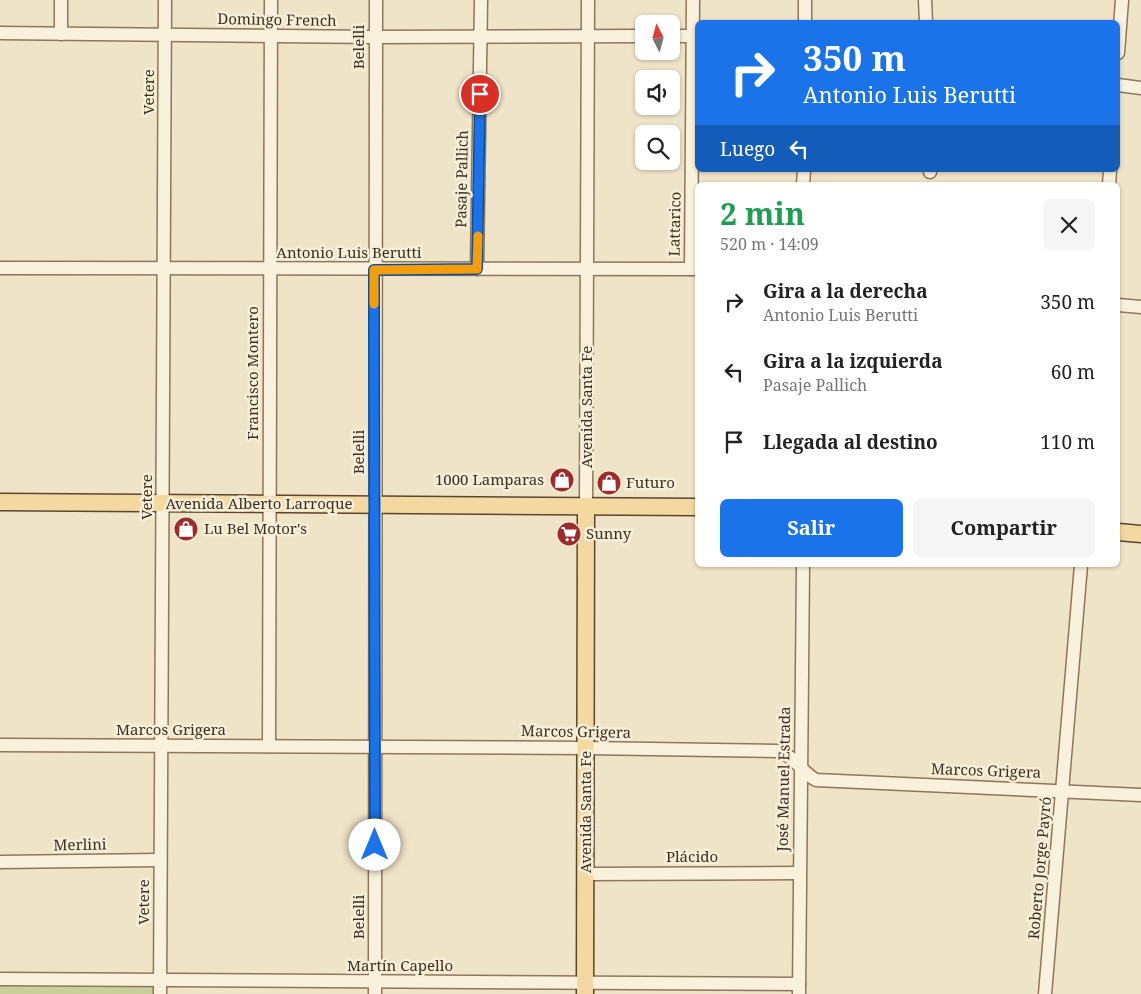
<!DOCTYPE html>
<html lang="es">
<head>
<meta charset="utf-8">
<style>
	:root { --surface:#fff; --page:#f6f6f6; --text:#222; --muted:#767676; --accent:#1a73e8 }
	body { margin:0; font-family:"Noto Serif",serif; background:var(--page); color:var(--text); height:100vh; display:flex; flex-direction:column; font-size:19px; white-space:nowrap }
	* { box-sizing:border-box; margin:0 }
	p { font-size:16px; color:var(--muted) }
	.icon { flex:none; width:28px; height:28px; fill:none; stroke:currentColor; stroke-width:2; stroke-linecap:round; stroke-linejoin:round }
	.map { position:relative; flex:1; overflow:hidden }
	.side { position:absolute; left:695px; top:182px; width:425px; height:385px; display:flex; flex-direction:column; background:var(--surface); border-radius:8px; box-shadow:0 1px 4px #0004 }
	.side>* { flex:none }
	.guide { position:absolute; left:695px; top:20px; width:425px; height:152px; border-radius:8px; box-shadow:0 1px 4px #0004; background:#1a73e8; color:#fff; overflow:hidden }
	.needle { width:32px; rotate:354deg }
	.controls { position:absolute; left:635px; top:15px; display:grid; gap:10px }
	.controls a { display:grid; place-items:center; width:45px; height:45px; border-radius:8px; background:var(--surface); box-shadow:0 1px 4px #0004; font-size:25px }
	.pin { position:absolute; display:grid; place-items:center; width:42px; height:42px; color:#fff; margin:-21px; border:2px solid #fff; border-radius:50%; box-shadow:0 1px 5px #0007 }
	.me { position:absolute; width:55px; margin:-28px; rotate:0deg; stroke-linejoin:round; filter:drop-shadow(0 0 4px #0008) }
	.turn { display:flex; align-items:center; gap:18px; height:105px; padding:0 25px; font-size:22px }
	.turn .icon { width:65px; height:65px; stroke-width:2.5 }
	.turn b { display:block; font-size:35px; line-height:42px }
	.then { display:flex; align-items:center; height:48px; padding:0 25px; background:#0003; gap:10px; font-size:19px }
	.round { display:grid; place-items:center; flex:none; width:52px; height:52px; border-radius:8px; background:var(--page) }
	.headline { display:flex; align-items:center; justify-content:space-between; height:85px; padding:0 25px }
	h1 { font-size:30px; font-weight:700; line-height:38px; color:#1e9e55 }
	.cta { display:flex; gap:10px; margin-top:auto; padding:10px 25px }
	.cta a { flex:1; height:58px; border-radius:8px; background:var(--accent); color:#fff; font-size:20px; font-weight:700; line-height:58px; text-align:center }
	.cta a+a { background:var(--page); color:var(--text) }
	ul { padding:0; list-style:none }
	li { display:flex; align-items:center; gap:15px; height:70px; padding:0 25px }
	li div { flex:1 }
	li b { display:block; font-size:19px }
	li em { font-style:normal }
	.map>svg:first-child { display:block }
	.green { fill:#c9cf9b }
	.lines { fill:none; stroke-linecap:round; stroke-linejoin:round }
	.minor-casing { stroke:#8d765c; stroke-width:15 }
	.major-casing { stroke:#5b4430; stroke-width:19 }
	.minor { stroke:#faf1dc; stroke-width:12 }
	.major { stroke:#f3d9a0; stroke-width:16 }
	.route-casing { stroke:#114b97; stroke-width:12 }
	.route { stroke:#1a73e8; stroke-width:9 }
	.slow { stroke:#f59e0b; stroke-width:9 }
	.labels { text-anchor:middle; stroke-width:5; stroke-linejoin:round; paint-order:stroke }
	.street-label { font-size:15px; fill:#3d2e20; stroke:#f7eed8 }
	.poi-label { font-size:15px; fill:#3d2e20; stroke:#f7eed8; text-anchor:start }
</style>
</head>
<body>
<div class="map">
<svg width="1141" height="994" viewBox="0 0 1141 994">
	<rect width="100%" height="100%" fill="#f0e4c8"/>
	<path class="green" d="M 0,979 L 160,980 L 159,994 L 0,994 Z"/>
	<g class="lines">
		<defs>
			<g id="minor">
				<path d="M 925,0 L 926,22"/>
				<path d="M 805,22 L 805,0"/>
				<path d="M 0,33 L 376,37 L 644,36"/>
				<path d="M 61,34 L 61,0"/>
				<path d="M 671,36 L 698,36"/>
				<path d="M 1118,53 L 1122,0"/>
				<path d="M 1118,85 L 1141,88"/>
				<path d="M 930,172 L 930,170"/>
				<path d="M 803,185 L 804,170"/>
				<path d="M 1109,185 L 1110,170"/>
				<path d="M 0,268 L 698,269"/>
				<path d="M 477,269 L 481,0"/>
				<path d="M 691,269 L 693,0"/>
				<path d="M 1118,305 L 1141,307"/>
				<path d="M 586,506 L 588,0"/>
				<path d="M 0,745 L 586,748 L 778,751 C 795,756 801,772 816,780 L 1141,795"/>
				<path d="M 269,746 L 271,0"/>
				<path d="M 0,862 L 160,860"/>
				<path d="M 585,874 L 799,873"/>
				<path d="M 0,979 L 799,984"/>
				<path d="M 160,994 L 165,0"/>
				<path d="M 375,994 L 376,0"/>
				<path d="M 799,994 L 803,565"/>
				<path d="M 1045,994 L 1081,565"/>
			</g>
			<g id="major">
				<path d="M 0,502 L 698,507"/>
				<path d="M 1118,532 L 1141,534"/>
				<path d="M 585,994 L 586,506"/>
			</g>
		</defs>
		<use href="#minor" class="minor-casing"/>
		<use href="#major" class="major-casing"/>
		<use href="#minor" class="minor"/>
		<use href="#major" class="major"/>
	</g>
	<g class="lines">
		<defs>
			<path id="route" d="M 375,845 L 374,270 L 477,269 L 480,94"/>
		</defs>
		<use href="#route" class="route-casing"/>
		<use href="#route" class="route"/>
		<path class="slow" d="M 374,304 L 374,270 L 477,269 L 478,236"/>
	</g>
	<defs>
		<symbol id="shop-disc" viewBox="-11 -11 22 22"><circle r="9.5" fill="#9e2a2b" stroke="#f7eed8"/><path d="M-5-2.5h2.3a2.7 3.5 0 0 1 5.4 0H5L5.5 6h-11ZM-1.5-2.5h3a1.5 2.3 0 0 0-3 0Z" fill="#fff"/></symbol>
		<symbol id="supermarket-disc" viewBox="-11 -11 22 22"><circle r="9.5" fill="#9e2a2b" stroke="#f7eed8"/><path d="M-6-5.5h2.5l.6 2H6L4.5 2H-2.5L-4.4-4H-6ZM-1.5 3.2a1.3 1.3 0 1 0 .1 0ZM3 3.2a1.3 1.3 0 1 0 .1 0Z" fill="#fff"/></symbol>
	</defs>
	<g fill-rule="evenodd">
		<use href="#shop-disc" x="548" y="466" width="28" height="28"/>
		<use href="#shop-disc" x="595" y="469" width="28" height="28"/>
		<use href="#shop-disc" x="172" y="515" width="28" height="28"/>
		<use href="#supermarket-disc" x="555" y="520" width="28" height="28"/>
	</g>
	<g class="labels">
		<g class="street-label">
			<text transform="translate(277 20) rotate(1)" y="5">Domingo French</text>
			<text transform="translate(359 47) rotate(-90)" y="5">Belelli</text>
			<text transform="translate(149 92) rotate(-90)" y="5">Vetere</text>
			<text transform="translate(462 179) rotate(-89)" y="5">Pasaje Pallich</text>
			<text transform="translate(675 224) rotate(-89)" y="5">Lattarico</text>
			<text x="349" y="258">Antonio Luis Berutti</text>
			<text transform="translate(253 373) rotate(-90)" y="5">Francisco Montero</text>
			<text transform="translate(587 407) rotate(-90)" y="5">Avenida Santa Fe</text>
			<text transform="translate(359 452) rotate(-90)" y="5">Belelli</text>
			<text transform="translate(147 497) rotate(-90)" y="5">Vetere</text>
			<text x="259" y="509">Avenida Alberto Larroque</text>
			<text x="171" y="735">Marcos Grigera</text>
			<text transform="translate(576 732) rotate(1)" y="5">Marcos Grigera</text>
			<text transform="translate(986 771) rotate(2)" y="5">Marcos Grigera</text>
			<text transform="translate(784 779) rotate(-89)" y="5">José Manuel Estrada</text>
			<text transform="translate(586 812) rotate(-90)" y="5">Avenida Santa Fe</text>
			<text transform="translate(80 845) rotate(-1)" y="5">Merlini</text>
			<text x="692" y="862">Plácido</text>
			<text transform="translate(1040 868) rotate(-85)" y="5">Roberto Jorge Payró</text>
			<text transform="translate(144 902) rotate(-90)" y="5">Vetere</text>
			<text transform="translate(359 917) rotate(-90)" y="5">Belelli</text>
			<text x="400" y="971">Martín Capello</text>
		</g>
		<g class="poi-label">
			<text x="544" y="485" text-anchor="end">1000 Lamparas</text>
			<text x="626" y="488">Futuro</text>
			<text x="204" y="534">Lu Bel Motor's</text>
			<text x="586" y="539">Sunny</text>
		</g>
	</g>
</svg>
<div class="controls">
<a><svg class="needle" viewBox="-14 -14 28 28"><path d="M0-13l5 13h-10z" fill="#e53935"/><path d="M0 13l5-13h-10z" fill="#767676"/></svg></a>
<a><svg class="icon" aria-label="sound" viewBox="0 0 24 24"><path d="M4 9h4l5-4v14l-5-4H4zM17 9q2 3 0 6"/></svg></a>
<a><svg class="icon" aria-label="search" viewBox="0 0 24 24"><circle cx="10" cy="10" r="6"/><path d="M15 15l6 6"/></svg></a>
</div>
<div class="pin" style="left:480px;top:94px;background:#d93025"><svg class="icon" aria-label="arrive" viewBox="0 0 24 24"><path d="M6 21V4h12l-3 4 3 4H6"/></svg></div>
<svg class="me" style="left:375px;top:845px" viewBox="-20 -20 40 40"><circle r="19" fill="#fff"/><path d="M0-13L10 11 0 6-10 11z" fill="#1a73e8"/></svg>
<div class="guide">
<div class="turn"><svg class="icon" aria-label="right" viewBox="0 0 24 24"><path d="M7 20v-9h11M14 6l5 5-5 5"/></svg><div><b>350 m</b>Antonio Luis Berutti</div></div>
<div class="then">Luego<svg class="icon" aria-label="left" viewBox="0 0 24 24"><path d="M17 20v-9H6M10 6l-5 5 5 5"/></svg></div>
</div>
<section class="side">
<div class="headline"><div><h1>2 min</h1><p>520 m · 14:09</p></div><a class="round"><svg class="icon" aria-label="close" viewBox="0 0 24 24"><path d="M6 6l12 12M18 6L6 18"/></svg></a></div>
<ul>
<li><svg class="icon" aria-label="right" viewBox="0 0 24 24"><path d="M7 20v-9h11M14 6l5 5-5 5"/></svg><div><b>Gira a la derecha</b><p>Antonio Luis Berutti</p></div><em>350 m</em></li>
<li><svg class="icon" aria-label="left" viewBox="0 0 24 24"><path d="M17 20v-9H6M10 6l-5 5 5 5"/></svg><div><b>Gira a la izquierda</b><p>Pasaje Pallich</p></div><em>60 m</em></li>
<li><svg class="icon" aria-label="arrive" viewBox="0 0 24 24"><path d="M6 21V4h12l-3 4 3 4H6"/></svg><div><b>Llegada al destino</b></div><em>110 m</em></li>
</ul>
<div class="cta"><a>Salir</a><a>Compartir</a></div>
</section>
</div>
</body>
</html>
